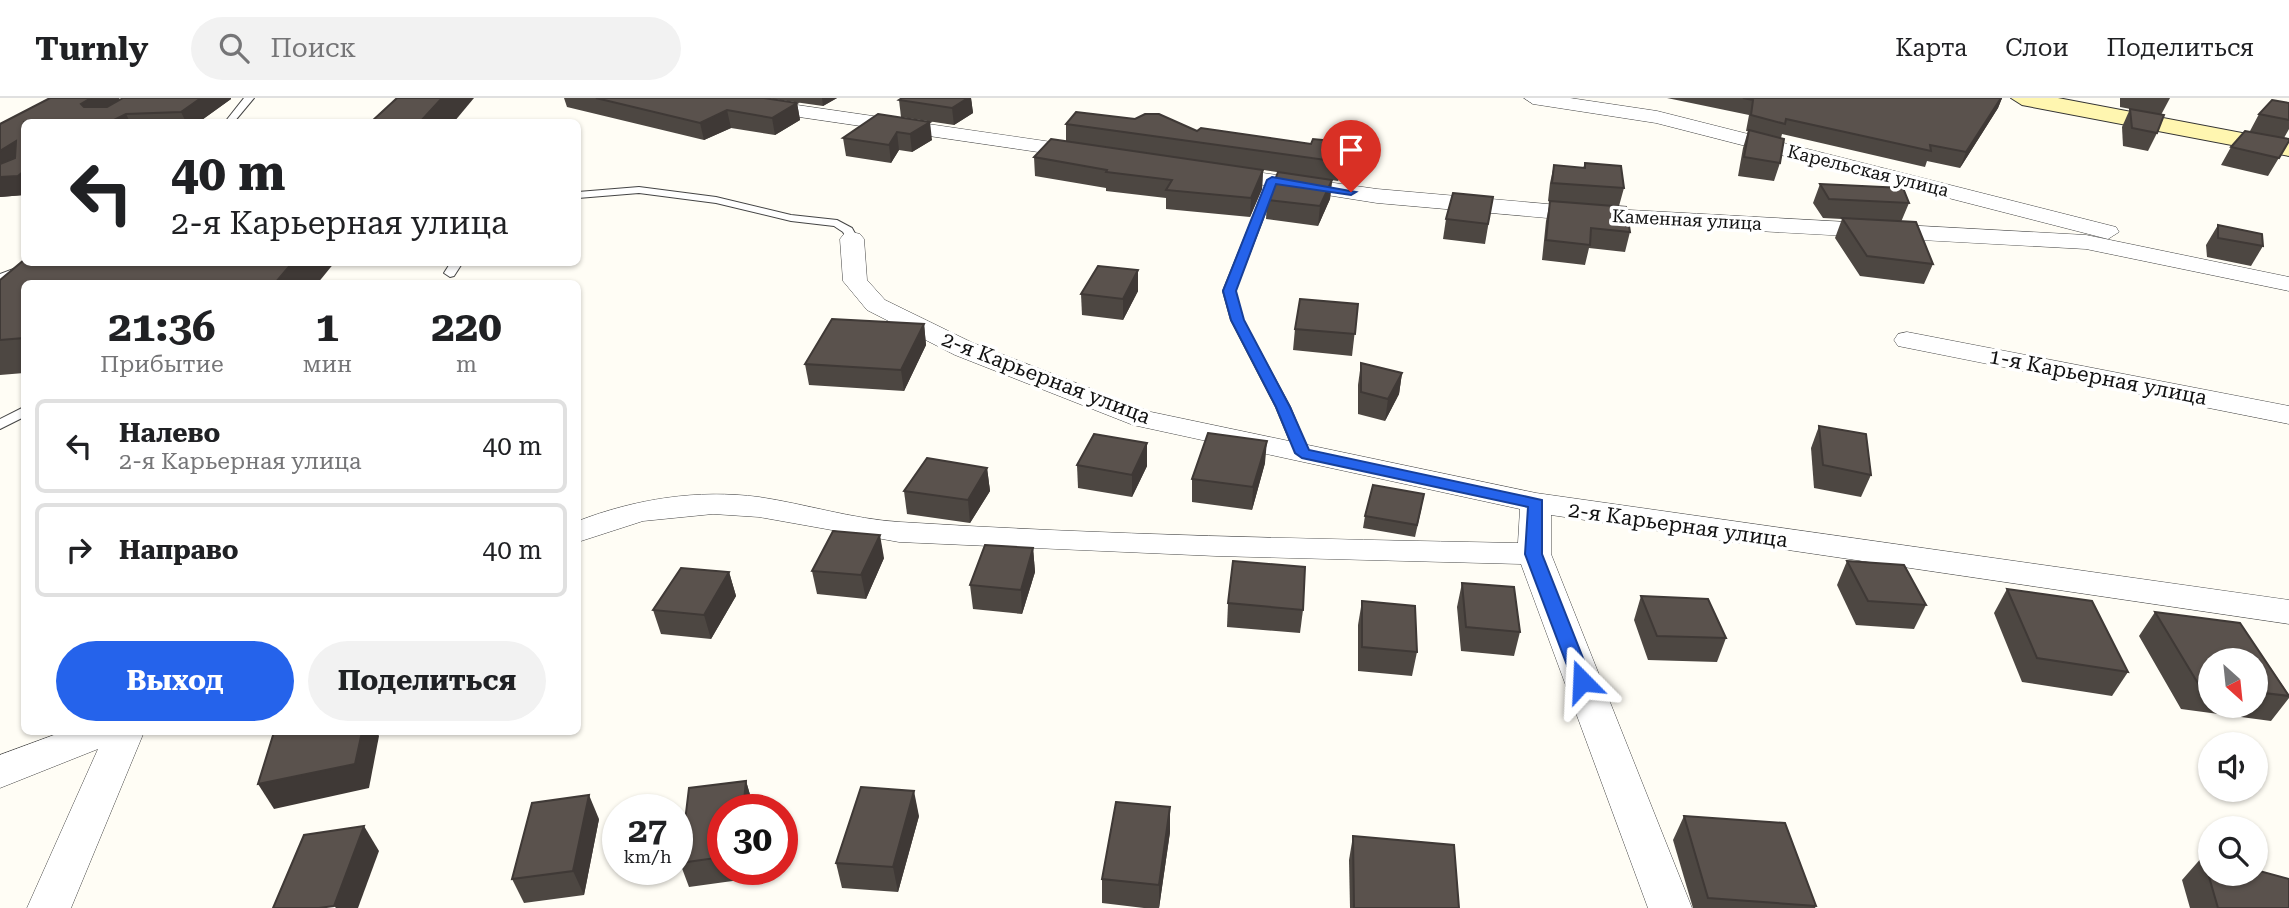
<!DOCTYPE html>
<html lang="ru">
<head>
<meta charset="utf-8">
<style>
	:root { --surface:#fff; --page:#f2f2f2; --text:#202124; --muted:#757577; --line:#e0e0e0; --accent:#2563eb }
	body { margin:0; font-family:"Roboto Serif",serif; background:var(--page); color:var(--text); height:100vh; display:flex; flex-direction:column; font-size:26px; white-space:nowrap }
	* { box-sizing:border-box; margin:0 }
	p { font-size:23px; color:var(--muted) }
	.icon { flex:none; width:38px; height:38px; fill:none; stroke:currentColor; stroke-width:2; stroke-linecap:round; stroke-linejoin:round }
	.map { position:relative; flex:1; overflow:hidden }
	.panel { position:absolute; left:21px; top:182px; width:560px; height:455px; display:flex; flex-direction:column; background:var(--surface); border-radius:10px; box-shadow:0 2px 5px #0004 }
	.panel>* { flex:none }
	.hud { position:absolute; left:21px; top:21px; width:560px; height:147px; border-radius:10px; box-shadow:0 2px 5px #0004; background:#fff; color:var(--text); overflow:hidden }
	.needle { width:46px; rotate:153deg }
	.fabs { position:absolute; left:2198px; top:550px; display:grid; gap:14px }
	.fabs a { display:grid; place-items:center; width:70px; height:70px; border-radius:50%; background:var(--surface); box-shadow:0 2px 5px #0004; font-size:35px }
	.speed { position:absolute; left:602px; top:696px; display:flex; gap:14px; font-size:35px; font-weight:700; text-align:center }
	.speed>* { display:grid; place-content:center; width:91px; height:91px; border-radius:50%; background:var(--surface); box-shadow:0 2px 5px #0004; line-height:1 }
	.speed small { font-size:18px; font-weight:400 }
	.speed .limit { border:10px solid #d22; background:#fff; color:#111 }
	.pin { position:absolute; display:grid; place-items:center; width:60px; height:60px; color:#fff; margin:-72px -30px; border-radius:50% 50% 50% 0; rotate:-45deg; box-shadow:0 0 7px #0007 }
	.pin .icon { rotate:45deg }
	.me { position:absolute; width:77px; margin:-38px; rotate:339deg; stroke-linejoin:round; filter:drop-shadow(0 0 5px #0008) }
	.turn { display:flex; align-items:center; gap:24px; height:147px; padding:0 35px; font-size:32px }
	.turn .icon { width:91px; height:91px; stroke-width:2.5 }
	.turn b { display:block; font-size:49px; line-height:60px }
	.eta { display:flex; justify-content:space-evenly; align-items:center; height:119px; text-align:center }
	.eta b { font-size:42px; font-weight:700; line-height:49px }
	.primary-button { display:flex; gap:14px; margin-top:auto; padding:14px 35px }
	.primary-button a { flex:1; height:80px; border-radius:42px; background:var(--accent); color:#fff; font-size:28px; font-weight:700; line-height:80px; text-align:center }
	.primary-button a+a { background:var(--page); color:var(--text) }
	ul { padding:0; list-style:none }
	li { display:flex; align-items:center; gap:21px; height:94px; margin:0 14px 10px; padding:0 21px; border:4px solid var(--line); border-radius:10px }
	li div { flex:1 }
	li b { display:block; font-size:26px }
	li em { font-style:normal }
	header { display:flex; align-items:center; gap:42px; box-sizing:border-box; height:98px; padding:0 35px; background:var(--surface); border-bottom:2px solid var(--line) }
	header strong { font-size:33px }
	nav { display:flex; gap:38px; margin-inline-start:auto; font-size:24px }
	.search { width:490px; height:63px; background:var(--page); display:flex; align-items:center; gap:18px; box-sizing:border-box; padding:0 24px; border-radius:38px; color:var(--muted); font-size:26px }
	.map>svg:first-child { display:block }
	.lines { fill:none; stroke-linecap:round; stroke-linejoin:round }
	.service-casing { stroke:#444; stroke-width:2 }
	.minor-casing { stroke:#444; stroke-width:1 }
	.secondary-casing { stroke:#333; stroke-width:2 }
	.service { fill:#fff; fill-rule:evenodd }
	.minor { fill:#fff; fill-rule:evenodd }
	.secondary { fill:#fff6b0; fill-rule:evenodd }
	.wall { fill:#4d4742; fill-rule:evenodd }
	.shaded-wall { fill:#3f3936 }
	.building { fill:#5a524d; stroke:#3f3936; stroke-width:2 }
	.route { fill:#2563eb; stroke:#184099; stroke-width:2 }
	.labels { text-anchor:middle; stroke-width:7; stroke-linejoin:round; paint-order:stroke }
	.far-street-label { font-size:18px; fill:#111; stroke:#fff }
	.street-label { font-size:21px; fill:#111; stroke:#fff }
</style>
</head>
<body>
<header>
<strong>Turnly</strong>
<div class="search"><svg class="icon" aria-label="search" viewBox="0 0 24 24"><circle cx="10" cy="10" r="6"/><path d="M15 15l6 6"/></svg>Поиск</div>
<nav><a>Карта</a><a>Слои</a><a>Поделиться</a></nav>
</header>
<div class="map">
<svg width="2289" height="810" viewBox="0 0 2289 810">
	<rect width="100%" height="100%" fill="#fffdf5"/>
	<g class="lines">
		<defs>
			<g id="service">
				<path d="M 244,0 L 254,0 L 234,24 L 225,24 Z"/>
				<path d="M 1273,79 L 1278,82 L 1235,193 L 1243,222 L 1290,309 L 1309,355 L 1302,359 L 1295,355 L 1276,309 L 1231,222 L 1223,193 L 1268,82 Z"/>
				<path d="M 639,89 L 716,99 L 791,117 L 837,122 L 852,130 L 858,141 L 856,143 L 848,143 L 843,134 L 834,128 L 791,123 L 716,105 L 639,95 L 578,100 L 578,94 Z"/>
				<path d="M 32,164 L 51,164 L 0,184 L 0,176 Z"/>
				<path d="M 451,164 L 463,164 L 454,178 L 450,179 L 444,175 Z"/>
				<path d="M 24,309 L 24,319 L 0,331 L 0,321 Z"/>
			</g>
			<g id="minor">
				<path d="M 701,0 L 749,0 L 1086,49 L 1096,55 L 1086,61 L 710,6 Z"/>
				<path d="M 1524,0 L 1570,0 L 1657,13 L 2116,129 L 2119,134 L 2108,141 L 1656,25 L 1533,6 Z"/>
				<path d="M 1220,69 L 1377,91 L 1593,110 L 2086,137 L 2289,179 L 2289,193 L 2086,151 L 1593,124 L 1377,105 L 1213,79 L 1210,75 Z"/>
				<path d="M 852,134 L 860,136 L 864,141 L 867,182 L 885,202 L 973,245 L 1151,314 L 1536,395 L 2289,502 L 2289,526 L 1551,417 L 1551,456 L 1692,810 L 1648,810 L 1521,466 L 1216,458 L 899,444 L 759,419 L 713,416 L 643,423 L 578,444 L 578,423 C 635,401 698,391 759,399 C 806,406 852,421 900,424 C 1105,437 1312,441 1518,445 L 1520,411 L 1133,327 L 955,257 L 867,212 L 843,183 L 840,141 L 844,136 Z"/>
				<path d="M 1907,234 L 2289,308 L 2289,326 L 1898,248 L 1894,242 L 1898,236 Z"/>
				<path d="M 62,634 L 144,634 L 71,810 L 27,810 L 98,651 L 0,690 L 0,657 Z"/>
			</g>
			<path id="secondary" d="M 2011,0 L 2058,0 L 2289,44 L 2289,58 L 2022,7 Z"/>
		</defs>
		<use href="#service" class="service-casing"/>
		<use href="#minor" class="minor-casing"/>
		<use href="#secondary" class="secondary-casing"/>
		<use href="#service" class="service"/>
		<use href="#minor" class="minor"/>
		<use href="#secondary" class="secondary"/>
	</g>
	<g class="wall">
		<path d="M 119,0 L 120,2 L 123,0 L 231,1 L 199,24 L 24,24 L 24,97 L 0,99 L 0,26 Z"/>
		<path d="M 564,0 L 764,0 L 797,5 L 800,22 L 775,37 L 731,30 L 704,42 L 567,9 Z"/>
		<path d="M 766,0 L 837,0 L 823,8 Z"/>
		<path d="M 971,0 L 973,15 L 954,27 L 901,19 L 899,2 Z"/>
		<path d="M 1667,0 L 2002,0 L 1998,10 L 1960,70 L 1927,63 L 1925,69 L 1782,36 L 1781,40 L 1780,65 L 1774,83 L 1738,78 L 1743,50 L 1748,33 L 1746,33 L 1749,17 Z"/>
		<path d="M 2120,0 L 2170,0 L 2161,17 L 2120,9 Z"/>
		<path d="M 2289,5 L 2289,31 L 2284,40 L 2289,43 L 2268,78 L 2221,67 L 2231,49 L 2250,33 L 2259,16 Z"/>
		<path d="M 2130,11 L 2157,35 L 2148,53 L 2123,48 L 2122,29 Z"/>
		<path d="M 878,16 L 932,42 L 912,54 L 899,52 L 891,65 L 846,58 L 843,40 Z"/>
		<path d="M 1135,21 L 1197,33 L 1311,46 L 1345,44 L 1345,49 L 1346,49 L 1345,67 L 1338,83 L 1066,43 L 1066,26 Z"/>
		<path d="M 1034,59 L 1263,72 L 1262,91 L 1250,119 L 1166,111 L 1166,100 L 1106,93 L 1106,90 L 1035,78 Z"/>
		<path d="M 1585,65 L 1624,90 L 1619,108 L 1630,134 L 1625,154 L 1589,150 L 1585,167 L 1542,162 L 1546,123 L 1550,104 L 1548,103 L 1550,85 L 1554,67 L 1583,70 Z"/>
		<path d="M 1332,82 L 1330,101 L 1318,128 L 1266,121 L 1267,102 Z"/>
		<path d="M 1820,86 L 1909,105 L 1901,124 L 1933,166 L 1924,186 L 1860,178 L 1835,140 L 1842,121 L 1823,120 L 1813,105 Z"/>
		<path d="M 1493,99 L 1485,146 L 1443,141 L 1446,121 Z"/>
		<path d="M 2218,127 L 2263,148 L 2251,168 L 2207,159 L 2206,147 Z"/>
		<path d="M 24,162 L 317,186 L 24,186 L 24,275 L 0,277 L 0,182 Z"/>
		<path d="M 1138,193 L 1123,222 L 1082,217 L 1081,196 Z"/>
		<path d="M 1358,206 L 1352,258 L 1293,252 L 1295,231 Z"/>
		<path d="M 924,226 L 926,247 L 904,293 L 809,287 L 805,266 Z"/>
		<path d="M 1361,265 L 1402,275 L 1399,296 L 1385,323 L 1358,316 L 1358,287 Z"/>
		<path d="M 1819,328 L 1871,377 L 1861,399 L 1814,390 L 1811,350 Z"/>
		<path d="M 1265,365 L 1252,412 L 1192,404 L 1192,381 Z"/>
		<path d="M 1077,367 L 1147,368 L 1132,399 L 1078,390 Z"/>
		<path d="M 987,370 L 990,393 L 970,425 L 907,416 L 904,393 Z"/>
		<path d="M 1422,408 L 1415,439 L 1363,430 L 1365,418 Z"/>
		<path d="M 1033,450 L 1035,474 L 1022,516 L 973,511 L 970,487 Z"/>
		<path d="M 884,460 L 866,501 L 817,496 L 812,473 Z"/>
		<path d="M 1847,463 L 1926,507 L 1914,531 L 1856,527 L 1837,487 Z"/>
		<path d="M 729,474 L 736,498 L 711,541 L 661,536 L 653,512 Z"/>
		<path d="M 1462,485 L 1520,534 L 1514,558 L 1461,553 L 1457,509 Z"/>
		<path d="M 2007,491 L 2128,574 L 2112,598 L 2022,584 L 1994,515 Z"/>
		<path d="M 1641,498 L 1726,540 L 1717,564 L 1648,562 L 1634,522 Z"/>
		<path d="M 1362,503 L 1417,554 L 1412,578 L 1358,573 L 1358,527 Z"/>
		<path d="M 1228,505 L 1303,512 L 1300,535 L 1227,529 Z"/>
		<path d="M 2155,514 L 2240,525 L 2289,597 L 2289,600 L 2271,623 L 2181,611 L 2139,538 ZM 2210,562 L 2256,562 L 2256,607 L 2210,607 Z"/>
		<path d="M 746,683 L 753,707 L 753,712 L 723,712 L 723,772 L 748,772 L 747,781 L 689,789 L 680,765 L 689,690 Z"/>
		<path d="M 919,718 L 898,794 L 842,790 L 836,765 Z"/>
		<path d="M 1684,718 L 1816,808 L 1815,810 L 1693,810 L 1673,742 Z"/>
		<path d="M 599,721 L 584,797 L 524,805 L 512,781 Z"/>
		<path d="M 1170,734 L 1159,810 L 1144,810 L 1102,805 L 1102,781 Z"/>
		<path d="M 1353,738 L 1459,810 L 1350,810 L 1349,762 Z"/>
		<path d="M 2203,758 L 2289,810 L 2190,810 L 2182,782 Z"/>
	</g>
	<g class="shaded-wall">
		<path d="M 91,0 L 119,0 L 121,4 L 90,24 L 81,6 Z"/>
		<path d="M 201,0 L 231,0 L 231,1 L 199,24 L 186,24 L 181,14 Z"/>
		<path d="M 442,0 L 474,0 L 454,24 L 420,24 Z"/>
		<path d="M 822,0 L 837,0 L 823,8 Z"/>
		<path d="M 968,0 L 971,0 L 973,15 L 954,27 L 952,10 Z"/>
		<path d="M 2001,0 L 2002,0 L 1998,10 L 1960,70 L 1966,54 Z"/>
		<path d="M 797,5 L 800,22 L 775,37 L 772,20 Z"/>
		<path d="M 727,12 L 731,30 L 704,42 L 700,25 Z"/>
		<path d="M 126,16 L 130,24 L 110,24 Z"/>
		<path d="M 930,24 L 932,42 L 912,54 L 910,36 Z"/>
		<path d="M 897,34 L 899,52 L 891,65 L 889,47 Z"/>
		<path d="M 16,43 L 24,59 L 0,77 L 0,53 Z"/>
		<path d="M 1345,44 L 1344,54 L 1346,49 L 1345,67 L 1338,83 L 1340,64 Z"/>
		<path d="M 1263,72 L 1262,91 L 1250,119 L 1251,100 Z"/>
		<path d="M 24,73 L 24,97 L 0,99 L 0,79 Z"/>
		<path d="M 1332,82 L 1330,101 L 1318,128 L 1320,108 Z"/>
		<path d="M 293,164 L 335,164 L 317,186 L 276,186 L 276,184 Z"/>
		<path d="M 1138,172 L 1138,193 L 1123,222 L 1123,201 Z"/>
		<path d="M 924,226 L 926,247 L 904,293 L 901,272 Z"/>
		<path d="M 1402,275 L 1399,296 L 1385,323 L 1388,301 Z"/>
		<path d="M 1267,343 L 1265,365 L 1252,412 L 1253,389 Z"/>
		<path d="M 1147,345 L 1147,368 L 1132,399 L 1132,377 Z"/>
		<path d="M 987,370 L 990,393 L 970,425 L 968,402 Z"/>
		<path d="M 880,437 L 884,460 L 866,501 L 861,477 Z"/>
		<path d="M 1033,450 L 1035,474 L 1022,516 L 1021,492 Z"/>
		<path d="M 729,474 L 736,498 L 711,541 L 704,517 Z"/>
		<path d="M 362,634 L 377,634 L 379,638 L 369,690 L 274,711 L 258,686 Z"/>
		<path d="M 746,683 L 753,707 L 753,712 L 743,712 Z"/>
		<path d="M 914,693 L 919,718 L 898,794 L 893,769 Z"/>
		<path d="M 589,697 L 599,721 L 584,797 L 573,773 Z"/>
		<path d="M 1170,709 L 1170,734 L 1159,810 L 1159,787 Z"/>
		<path d="M 364,728 L 379,753 L 358,810 L 336,810 L 334,808 Z"/>
		<path d="M 744,772 L 748,772 L 747,781 Z"/>
	</g>
	<g class="building">
		<path d="M 50,0 L 91,0 L 81,6 L 84,9 L 107,9 L 123,0 L 201,0 L 181,14 L 126,16 L 110,24 L 24,24 L 24,73 L 18,78 L 0,79 L 0,66 L 15,60 L 16,43 L 0,53 L 0,26 Z"/>
		<path d="M 397,0 L 442,0 L 420,24 L 371,24 Z"/>
		<path d="M 596,0 L 764,0 L 797,5 L 772,20 L 727,12 L 700,25 Z"/>
		<path d="M 902,0 L 968,0 L 952,10 L 899,2 Z"/>
		<path d="M 1743,0 L 2001,0 L 1966,54 L 1930,47 L 1931,53 L 1786,21 L 1785,26 L 1751,17 L 1753,2 Z"/>
		<path d="M 2272,2 L 2289,5 L 2289,22 L 2259,16 Z"/>
		<path d="M 2130,11 L 2164,17 L 2157,35 L 2132,30 Z"/>
		<path d="M 1076,14 L 1135,21 L 1145,16 L 1159,16 L 1197,33 L 1201,30 L 1311,46 L 1313,41 L 1345,44 L 1343,49 L 1346,49 L 1340,64 L 1066,26 Z"/>
		<path d="M 878,16 L 930,24 L 910,36 L 897,34 L 889,47 L 843,40 Z"/>
		<path d="M 1749,32 L 1784,41 L 1780,65 L 1744,59 Z"/>
		<path d="M 2245,33 L 2289,41 L 2289,43 L 2279,60 L 2231,49 Z"/>
		<path d="M 1051,41 L 1263,72 L 1251,100 L 1166,92 L 1172,82 L 1106,74 L 1107,72 L 1034,59 Z"/>
		<path d="M 1585,65 L 1621,68 L 1624,90 L 1552,85 L 1554,67 L 1585,70 Z"/>
		<path d="M 1278,74 L 1332,82 L 1320,108 L 1267,102 Z"/>
		<path d="M 1820,86 L 1903,90 L 1909,105 L 1829,101 Z"/>
		<path d="M 1453,95 L 1493,99 L 1488,126 L 1446,121 Z"/>
		<path d="M 1550,103 L 1626,109 L 1630,134 L 1591,130 L 1590,147 L 1546,142 Z"/>
		<path d="M 1842,120 L 1916,124 L 1933,166 L 1867,158 Z"/>
		<path d="M 2218,127 L 2262,136 L 2263,148 L 2218,140 Z"/>
		<path d="M 24,162 L 24,164 L 293,164 L 276,184 L 243,186 L 24,186 L 24,240 L 0,242 L 0,182 Z"/>
		<path d="M 1098,168 L 1138,172 L 1123,201 L 1081,196 Z"/>
		<path d="M 1300,201 L 1358,206 L 1355,236 L 1295,231 Z"/>
		<path d="M 832,221 L 924,226 L 901,272 L 805,266 Z"/>
		<path d="M 1361,265 L 1402,275 L 1388,301 L 1361,294 Z"/>
		<path d="M 1819,328 L 1866,336 L 1871,377 L 1823,367 Z"/>
		<path d="M 1208,335 L 1267,343 L 1253,389 L 1192,381 Z"/>
		<path d="M 1094,336 L 1147,345 L 1132,377 L 1077,367 Z"/>
		<path d="M 927,360 L 987,370 L 968,402 L 904,393 Z"/>
		<path d="M 1373,387 L 1424,396 L 1417,427 L 1365,418 Z"/>
		<path d="M 833,433 L 880,437 L 861,477 L 812,473 Z"/>
		<path d="M 985,447 L 1033,450 L 1021,492 L 970,487 Z"/>
		<path d="M 1233,463 L 1305,469 L 1303,512 L 1228,505 Z"/>
		<path d="M 1847,463 L 1904,467 L 1926,507 L 1868,503 Z"/>
		<path d="M 681,470 L 729,474 L 704,517 L 653,512 Z"/>
		<path d="M 1462,485 L 1514,489 L 1520,534 L 1466,529 Z"/>
		<path d="M 2007,491 L 2092,503 L 2128,574 L 2037,560 Z"/>
		<path d="M 1641,498 L 1708,501 L 1726,540 L 1657,538 Z"/>
		<path d="M 1362,503 L 1415,508 L 1417,554 L 1362,549 Z"/>
		<path d="M 2155,514 L 2240,525 L 2289,598 L 2256,594 L 2256,562 L 2210,562 L 2210,588 L 2199,587 Z"/>
		<path d="M 274,634 L 362,634 L 355,666 L 258,686 Z"/>
		<path d="M 746,683 L 743,712 L 723,712 L 723,759 L 680,765 L 689,690 Z"/>
		<path d="M 861,689 L 914,693 L 893,769 L 836,765 Z"/>
		<path d="M 589,697 L 573,773 L 512,781 L 532,705 Z"/>
		<path d="M 1116,704 L 1170,709 L 1159,787 L 1102,781 Z"/>
		<path d="M 1684,718 L 1785,725 L 1816,808 L 1708,800 Z"/>
		<path d="M 364,728 L 334,808 L 319,810 L 273,810 L 304,737 Z"/>
		<path d="M 1353,738 L 1454,747 L 1459,810 L 1354,810 Z"/>
		<path d="M 2203,758 L 2210,760 L 2210,775 L 2256,775 L 2256,772 L 2289,781 L 2289,810 L 2218,810 Z"/>
	</g>
	<path class="route" d="M 1272,79 L 1356,94 L 1351,97 L 1276,86 L 1236,193 L 1244,222 L 1290,309 L 1309,352 L 1542,402 L 1542,456 L 1592,583 L 1589,588 L 1576,588 L 1573,583 L 1525,456 L 1528,409 L 1302,360 L 1295,355 L 1276,309 L 1231,222 L 1223,193 L 1267,82 Z"/>
	<g class="labels">
		<g class="far-street-label">
			<text transform="translate(1868 73) rotate(14)" y="6">Карельская улица</text>
			<text transform="translate(1687 122) rotate(3)" y="6">Каменная улица</text>
		</g>
		<g class="street-label">
			<text transform="translate(2098 279) rotate(11)" y="7">1-я Карьерная улица</text>
			<text transform="translate(1046 280) rotate(21)" y="7">2-я Карьерная улица</text>
			<text transform="translate(1678 427) rotate(8)" y="7">2-я Карьерная улица</text>
		</g>
	</g>
</svg>
<div class="fabs">
<a><svg class="needle" viewBox="-14 -14 28 28"><path d="M0-13l5 13h-10z" fill="#e53935"/><path d="M0 13l5-13h-10z" fill="#757577"/></svg></a>
<a><svg class="icon" aria-label="sound" viewBox="0 0 24 24"><path d="M4 9h4l5-4v14l-5-4H4zM17 9q2 3 0 6"/></svg></a>
<a><svg class="icon" aria-label="search" viewBox="0 0 24 24"><circle cx="10" cy="10" r="6"/><path d="M15 15l6 6"/></svg></a>
</div>
<div class="speed"><div>27<small>km/h</small></div><div class="limit">30</div></div>
<div class="pin" style="left:1351px;top:94px;background:#d93025"><svg class="icon" aria-label="arrive" viewBox="0 0 24 24"><path d="M6 21V4h12l-3 4 3 4H6"/></svg></div>
<svg class="me" style="left:1582px;top:583px" viewBox="-20 -20 40 40"><path d="M0-17L14 15 0 8-14 15z" fill="#2563eb" stroke="#fff" stroke-width="4"/></svg>
<div class="hud">
<div class="turn"><svg class="icon" aria-label="left" viewBox="0 0 24 24"><path d="M17 20v-9H6M10 6l-5 5 5 5"/></svg><div><b>40 m</b>2-я Карьерная улица</div></div>
</div>
<section class="panel">
<div class="eta">
<div><b>21:36</b><p>Прибытие</p></div>
<div><b>1</b><p>мин</p></div>
<div><b>220</b><p>m</p></div>
</div>
<ul>
<li><svg class="icon" aria-label="left" viewBox="0 0 24 24"><path d="M17 20v-9H6M10 6l-5 5 5 5"/></svg><div><b>Налево</b><p>2-я Карьерная улица</p></div><em>40 m</em></li>
<li><svg class="icon" aria-label="right" viewBox="0 0 24 24"><path d="M7 20v-9h11M14 6l5 5-5 5"/></svg><div><b>Направо</b></div><em>40 m</em></li>
</ul>
<div class="primary-button"><a>Выход</a><a>Поделиться</a></div>
</section>
</div>
</body>
</html>
